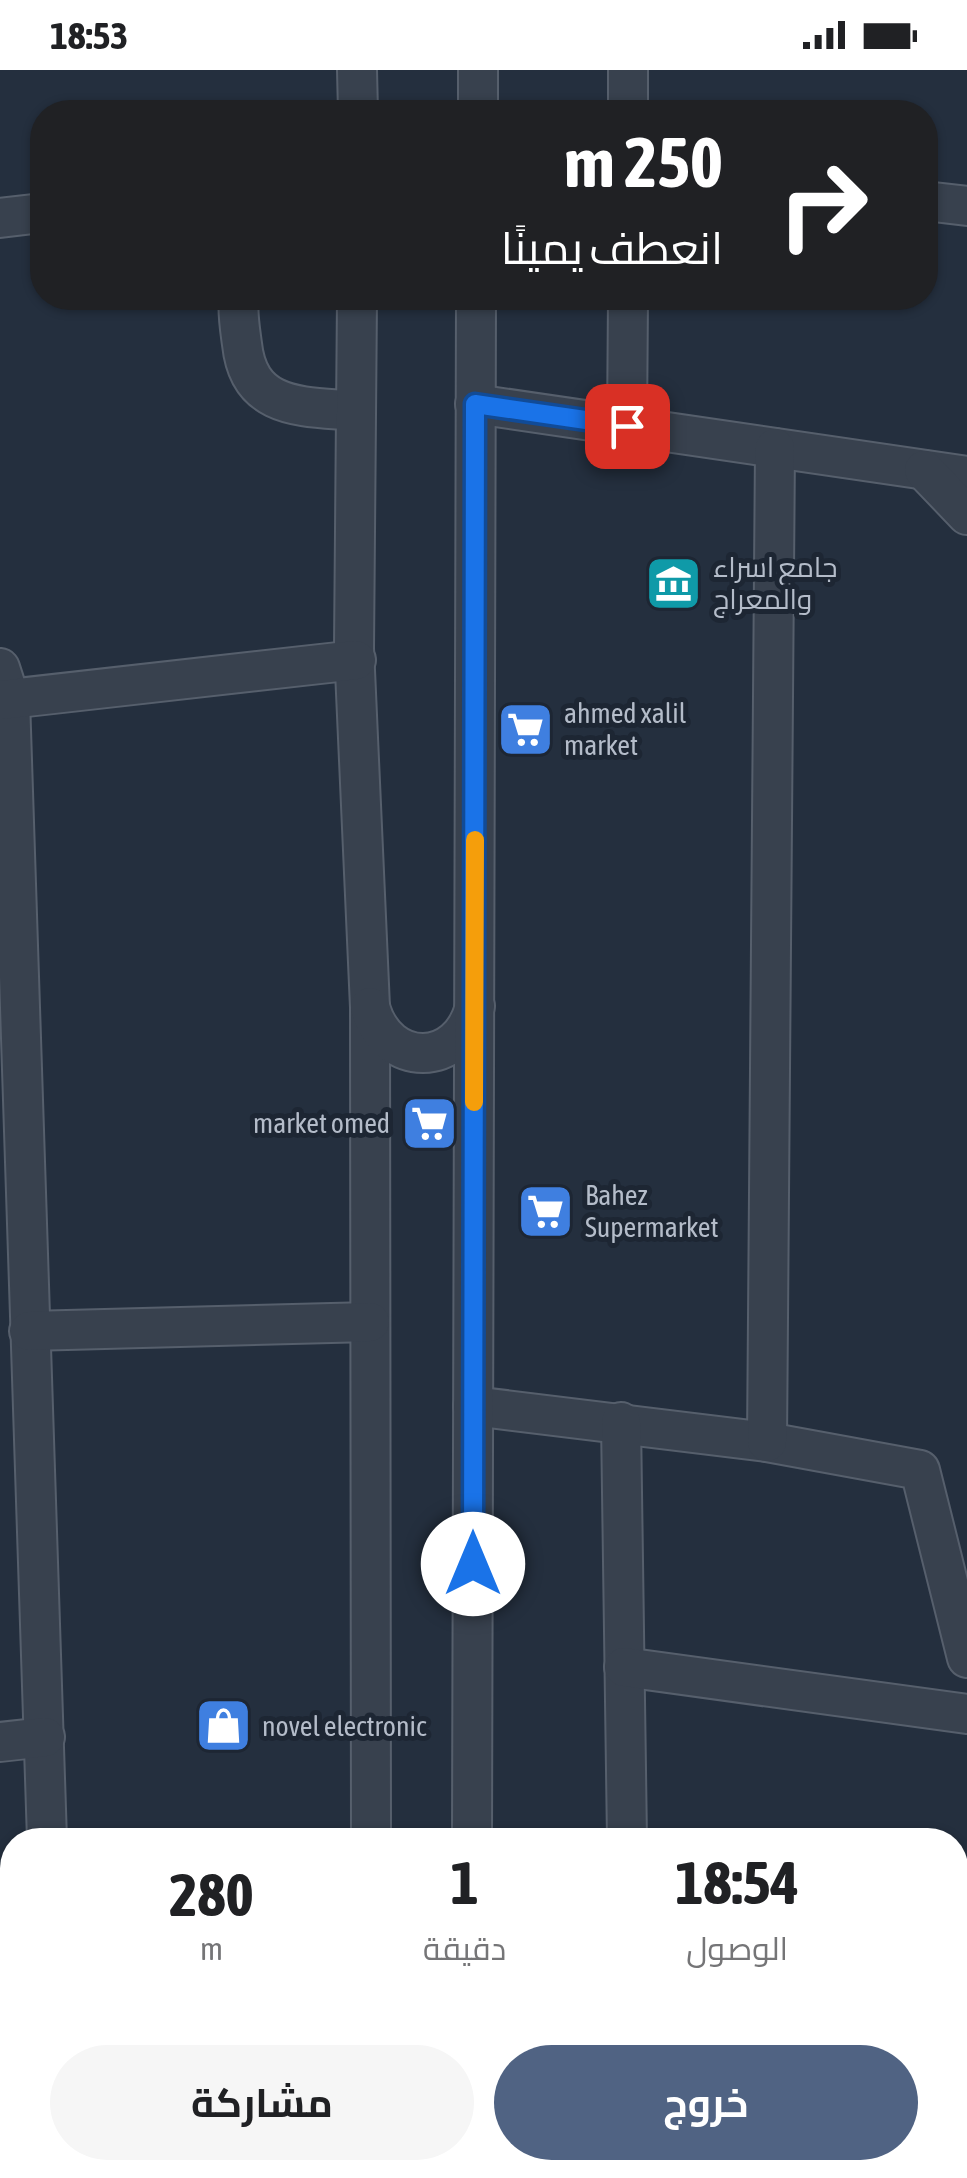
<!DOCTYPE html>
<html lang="ar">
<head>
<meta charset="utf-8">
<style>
	:root { --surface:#fff; --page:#f6f6f6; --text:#202124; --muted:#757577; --accent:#506383 }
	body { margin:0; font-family:"Asap Condensed",Cairo,sans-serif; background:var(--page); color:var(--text); direction:rtl; height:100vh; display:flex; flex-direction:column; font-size:38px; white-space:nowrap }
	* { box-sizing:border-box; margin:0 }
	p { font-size:32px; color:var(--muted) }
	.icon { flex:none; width:55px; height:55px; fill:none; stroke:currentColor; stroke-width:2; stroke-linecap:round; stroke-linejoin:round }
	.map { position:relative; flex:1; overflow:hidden; direction:ltr }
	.panel { position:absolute; left:0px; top:1758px; width:968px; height:352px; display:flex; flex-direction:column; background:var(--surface); border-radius:40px 40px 0 0; box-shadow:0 2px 8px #0004; direction:rtl }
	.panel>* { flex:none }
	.banner { position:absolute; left:30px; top:30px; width:908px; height:210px; border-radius:40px; box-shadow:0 2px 8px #0004; direction:rtl; background:#202124; color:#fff; overflow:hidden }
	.pin { position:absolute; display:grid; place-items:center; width:85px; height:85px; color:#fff; margin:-42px; border-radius:20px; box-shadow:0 5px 15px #0006 }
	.me { position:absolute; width:110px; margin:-55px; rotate:0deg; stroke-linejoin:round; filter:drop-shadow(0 0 8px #0008) }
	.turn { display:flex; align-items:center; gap:35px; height:210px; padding:0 50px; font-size:45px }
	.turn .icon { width:130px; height:130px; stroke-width:2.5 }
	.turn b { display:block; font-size:70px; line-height:85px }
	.eta { display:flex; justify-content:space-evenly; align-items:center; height:170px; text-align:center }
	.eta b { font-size:60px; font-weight:700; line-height:70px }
	.button { display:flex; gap:20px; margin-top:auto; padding:20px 50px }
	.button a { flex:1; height:115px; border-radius:60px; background:var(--accent); color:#fff; font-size:40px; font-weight:700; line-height:115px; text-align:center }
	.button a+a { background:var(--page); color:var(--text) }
	.status { display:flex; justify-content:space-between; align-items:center; height:70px; padding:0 50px; background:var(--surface); direction:ltr }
	.status svg { height:28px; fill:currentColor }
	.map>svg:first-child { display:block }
	.building { fill:#455162 }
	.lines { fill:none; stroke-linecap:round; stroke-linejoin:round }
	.minor-casing { stroke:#565f6c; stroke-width:42 }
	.minor { stroke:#38414e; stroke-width:38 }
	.route-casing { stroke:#114b97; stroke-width:25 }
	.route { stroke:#1a73e8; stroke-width:18 }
	.slow { stroke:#f59e0b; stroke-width:18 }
	.labels { text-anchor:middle; stroke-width:10; stroke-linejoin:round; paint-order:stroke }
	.poi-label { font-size:28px; fill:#b4bcc9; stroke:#1d2633; text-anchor:start }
</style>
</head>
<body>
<div class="status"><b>18:53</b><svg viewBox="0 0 49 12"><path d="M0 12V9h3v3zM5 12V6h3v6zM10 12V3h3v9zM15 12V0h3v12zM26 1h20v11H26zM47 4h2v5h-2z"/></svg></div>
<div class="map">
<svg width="967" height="2108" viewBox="0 0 967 2108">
	<rect width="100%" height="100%" fill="#242f3e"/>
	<path class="building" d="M 34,2098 L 86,2098 L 87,2108 L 34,2108 Z"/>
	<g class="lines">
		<defs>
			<g id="minor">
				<path d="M 357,0 L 358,42"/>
				<path d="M 478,42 L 478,0"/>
				<path d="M 628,42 L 628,0"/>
				<path d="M 925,131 L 967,136"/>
				<path d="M 0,148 L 42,143"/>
				<path d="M 239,228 C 237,242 240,259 242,274 C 249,341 303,336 356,341"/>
				<path d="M 357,228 L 354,578 L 370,937 L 371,1770"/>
				<path d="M 475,334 L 967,406"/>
				<path d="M 627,356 L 628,228"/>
				<path d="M 924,400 L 967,445"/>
				<path d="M 0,598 L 10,629 L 47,1770"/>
				<path d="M 0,630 L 356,590"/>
				<path d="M 370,937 C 387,999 460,998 475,936"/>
				<path d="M 29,1261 L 370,1252"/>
				<path d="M 473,1336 L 767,1372 L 920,1400 L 967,1588"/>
				<path d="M 621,1352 L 627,1770"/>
				<path d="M 767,1372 L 775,378"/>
				<path d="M 624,1597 L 967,1644"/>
				<path d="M 0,1672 L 45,1667"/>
				<path d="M 472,1770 L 476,228"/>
				<path d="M 955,1885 L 967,1887"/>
				<path d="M 0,1918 L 12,1917"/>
				<path d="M 372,2098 L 372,2108"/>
				<path d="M 836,2098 L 907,2108"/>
				<path d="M 472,2108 L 472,2098"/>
			</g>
		</defs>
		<use href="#minor" class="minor-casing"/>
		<use href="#minor" class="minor"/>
	</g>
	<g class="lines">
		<defs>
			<path id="route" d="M 473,1494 L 475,334 L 627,356"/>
		</defs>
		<use href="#route" class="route-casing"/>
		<use href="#route" class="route"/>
		<path class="slow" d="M 474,1032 L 475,770"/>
	</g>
	<defs>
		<symbol id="museum-square" viewBox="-11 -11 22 22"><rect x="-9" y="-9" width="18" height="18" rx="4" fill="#0f9aa8" stroke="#1d2633"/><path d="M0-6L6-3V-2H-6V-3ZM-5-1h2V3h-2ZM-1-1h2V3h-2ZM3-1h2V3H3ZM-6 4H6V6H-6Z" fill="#fff"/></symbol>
		<symbol id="supermarket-square" viewBox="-11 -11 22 22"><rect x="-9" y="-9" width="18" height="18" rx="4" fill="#3f7fe0" stroke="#1d2633"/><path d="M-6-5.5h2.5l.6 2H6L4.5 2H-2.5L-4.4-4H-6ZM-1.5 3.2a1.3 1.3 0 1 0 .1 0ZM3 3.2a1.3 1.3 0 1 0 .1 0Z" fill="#fff"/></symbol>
		<symbol id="shop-square" viewBox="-11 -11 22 22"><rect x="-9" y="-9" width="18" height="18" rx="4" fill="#3f7fe0" stroke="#1d2633"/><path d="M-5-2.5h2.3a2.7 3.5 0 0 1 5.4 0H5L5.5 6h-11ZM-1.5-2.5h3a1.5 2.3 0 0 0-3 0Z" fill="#fff"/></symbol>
	</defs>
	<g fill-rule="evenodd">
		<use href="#museum-square" x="642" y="482" width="63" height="63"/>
		<use href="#supermarket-square" x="494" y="628" width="63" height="63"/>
		<use href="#supermarket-square" x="398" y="1022" width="63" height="63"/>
		<use href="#supermarket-square" x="514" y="1110" width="63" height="63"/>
		<use href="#shop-square" x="192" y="1624" width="63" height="63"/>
	</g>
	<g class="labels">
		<g class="poi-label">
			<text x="713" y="507">جامع اسراء<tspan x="713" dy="32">والمعراج</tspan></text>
			<text x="564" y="653">ahmed xalil<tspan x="564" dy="32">market</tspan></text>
			<text x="390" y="1063" text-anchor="end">market omed</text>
			<text x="585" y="1135">Bahez<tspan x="585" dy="32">Supermarket</tspan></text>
			<text x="262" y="1666">novel electronic</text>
		</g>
	</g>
</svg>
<div class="pin" style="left:627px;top:356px;background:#d93025"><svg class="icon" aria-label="arrive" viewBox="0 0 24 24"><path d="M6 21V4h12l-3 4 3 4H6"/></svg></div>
<svg class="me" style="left:473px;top:1494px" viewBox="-20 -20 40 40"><circle r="19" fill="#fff"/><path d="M0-13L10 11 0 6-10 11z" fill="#1a73e8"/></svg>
<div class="banner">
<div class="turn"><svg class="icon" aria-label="right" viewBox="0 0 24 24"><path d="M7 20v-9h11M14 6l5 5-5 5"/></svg><div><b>250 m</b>انعطف يمينًا</div></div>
</div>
<section class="panel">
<div class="eta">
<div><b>18:54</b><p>الوصول</p></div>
<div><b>1</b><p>دقيقة</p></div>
<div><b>280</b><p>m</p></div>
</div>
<div class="button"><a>خروج</a><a>مشاركة</a></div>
</section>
</div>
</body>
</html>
